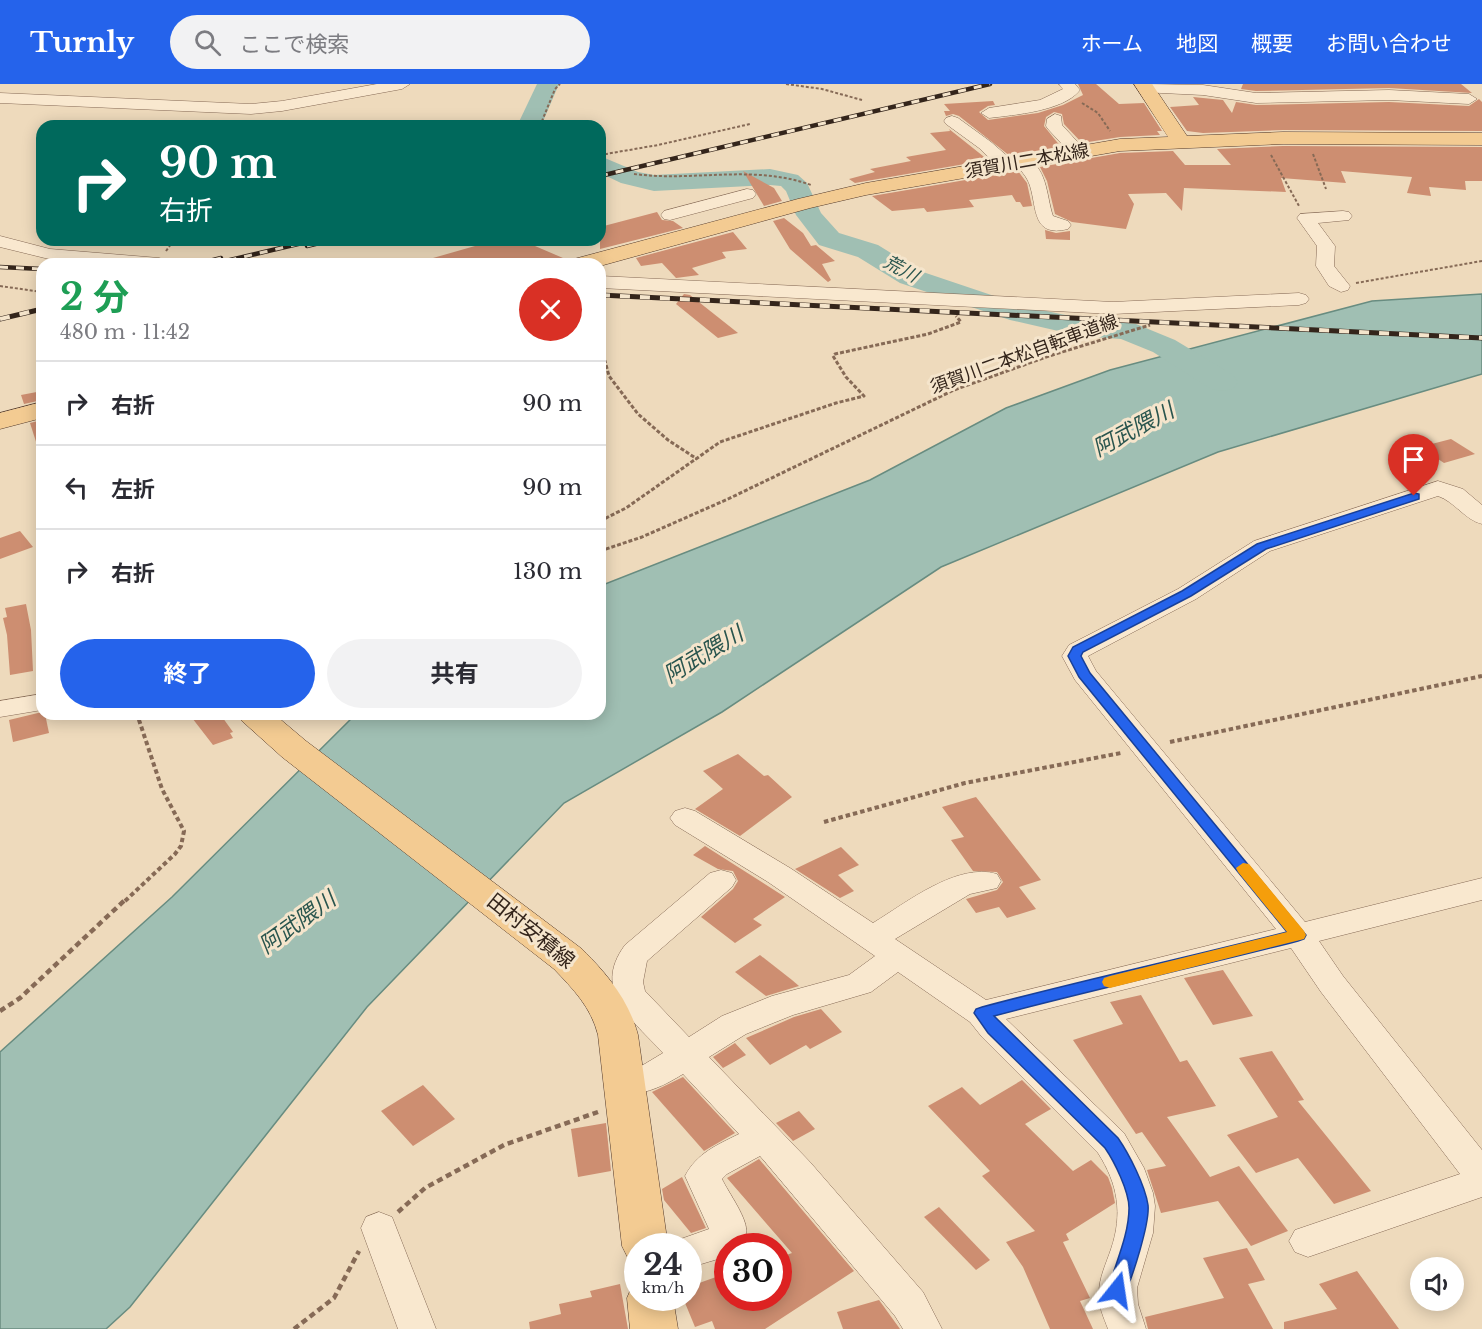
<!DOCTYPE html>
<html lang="ja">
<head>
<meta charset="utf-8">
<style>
	:root { --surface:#fff; --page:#f2f2f3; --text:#2b2b33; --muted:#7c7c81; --line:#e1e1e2; --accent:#2563eb }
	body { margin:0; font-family:"Libre Baskerville","Noto Sans JP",serif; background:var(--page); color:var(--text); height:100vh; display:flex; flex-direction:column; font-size:22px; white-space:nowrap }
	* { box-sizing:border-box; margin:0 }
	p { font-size:20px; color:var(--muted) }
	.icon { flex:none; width:33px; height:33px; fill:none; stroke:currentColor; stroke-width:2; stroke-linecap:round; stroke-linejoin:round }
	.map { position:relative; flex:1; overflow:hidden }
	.panel { position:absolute; left:36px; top:174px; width:570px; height:462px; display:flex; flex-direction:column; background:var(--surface); border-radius:18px; box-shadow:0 3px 15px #0003 }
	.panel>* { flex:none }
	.top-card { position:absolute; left:36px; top:36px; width:570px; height:126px; border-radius:18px; box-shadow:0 3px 15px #0003; background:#00695c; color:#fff; overflow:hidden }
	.buttons { position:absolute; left:1410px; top:1173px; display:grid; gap:12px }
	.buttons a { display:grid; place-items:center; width:54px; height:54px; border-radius:50%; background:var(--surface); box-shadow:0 3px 15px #0003; font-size:30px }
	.speed { position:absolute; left:624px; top:1149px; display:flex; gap:12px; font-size:30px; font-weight:700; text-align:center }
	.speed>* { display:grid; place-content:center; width:78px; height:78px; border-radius:50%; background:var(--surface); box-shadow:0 3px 15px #0003; line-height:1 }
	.speed small { font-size:15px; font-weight:400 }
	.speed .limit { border:9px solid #d22; background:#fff; color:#111 }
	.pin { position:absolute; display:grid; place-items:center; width:51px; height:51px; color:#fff; margin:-62px -26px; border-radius:50% 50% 50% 0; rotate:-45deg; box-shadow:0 0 6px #0007 }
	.pin .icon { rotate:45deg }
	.me { position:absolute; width:66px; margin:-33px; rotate:15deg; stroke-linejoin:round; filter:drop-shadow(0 0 4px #0008) }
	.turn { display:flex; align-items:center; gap:21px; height:126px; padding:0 24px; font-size:27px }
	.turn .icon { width:78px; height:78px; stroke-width:2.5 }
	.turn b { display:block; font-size:42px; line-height:51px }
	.round { display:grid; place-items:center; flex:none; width:63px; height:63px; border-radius:32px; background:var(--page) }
	.summary { display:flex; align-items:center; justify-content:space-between; height:102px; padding:0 24px }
	h1 { font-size:36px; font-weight:700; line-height:45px; color:#1e9e55 }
	.action { display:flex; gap:12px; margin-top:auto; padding:12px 24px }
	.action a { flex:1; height:69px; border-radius:36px; background:var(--accent); color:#fff; font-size:24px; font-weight:700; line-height:69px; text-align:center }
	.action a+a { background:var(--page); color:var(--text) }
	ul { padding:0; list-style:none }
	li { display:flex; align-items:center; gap:18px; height:84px; padding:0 24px; border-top:2px solid var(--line) }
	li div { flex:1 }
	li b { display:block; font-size:22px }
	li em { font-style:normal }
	header { display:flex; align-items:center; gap:36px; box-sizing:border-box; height:84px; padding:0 30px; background:var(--accent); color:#fff }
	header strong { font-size:28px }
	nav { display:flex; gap:33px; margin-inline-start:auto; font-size:21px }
	.search { width:420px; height:54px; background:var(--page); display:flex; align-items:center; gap:15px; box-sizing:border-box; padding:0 21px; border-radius:33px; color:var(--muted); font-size:22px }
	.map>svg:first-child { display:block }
	.water { fill:#a0bfb3; stroke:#688c80; stroke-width:1.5 }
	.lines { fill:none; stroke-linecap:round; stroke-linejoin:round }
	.river { fill:#a0bfb3; fill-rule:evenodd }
	.building { fill:#cd8e71 }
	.minor-casing { stroke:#866a56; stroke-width:1 }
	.major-casing { stroke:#53392a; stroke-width:1 }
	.path-far3 { stroke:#866a56; stroke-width:2; stroke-dasharray:3 2; stroke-linecap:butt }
	.path-far2 { stroke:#866a56; stroke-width:3; stroke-dasharray:4 2; stroke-linecap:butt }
	.path-far1 { stroke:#866a56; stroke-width:4; stroke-dasharray:4.5 3; stroke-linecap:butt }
	.path { stroke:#866a56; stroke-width:4.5; stroke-dasharray:6 4; stroke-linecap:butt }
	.minor { fill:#f9e8cf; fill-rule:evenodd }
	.major { fill:#f3cb92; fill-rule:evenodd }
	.rail-far1-casing { stroke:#34251b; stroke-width:4.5 }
	.rail-casing { stroke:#34251b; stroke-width:5 }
	.rail-far1 { stroke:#f5e5cc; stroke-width:3; stroke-dasharray:8; stroke-linecap:butt }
	.rail { stroke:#f5e5cc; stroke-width:4; stroke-dasharray:10; stroke-linecap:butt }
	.route { fill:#2563eb; stroke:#184099; stroke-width:1.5 }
	.slow { fill:#f59e0b }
	.labels { text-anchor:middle; stroke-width:6; stroke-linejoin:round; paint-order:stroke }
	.far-street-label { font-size:18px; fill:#34251b; stroke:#f5e5cc }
	.far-water-label { font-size:18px; font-style:italic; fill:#29554e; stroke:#f5e5cc }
	.street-label { font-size:21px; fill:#34251b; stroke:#f5e5cc }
	.water-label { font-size:22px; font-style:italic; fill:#29554e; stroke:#f5e5cc }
</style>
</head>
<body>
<header>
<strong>Turnly</strong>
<div class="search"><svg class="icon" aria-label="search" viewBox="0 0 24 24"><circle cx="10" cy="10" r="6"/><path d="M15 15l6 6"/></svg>ここで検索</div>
<nav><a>ホーム</a><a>地図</a><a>概要</a><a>お問い合わせ</a></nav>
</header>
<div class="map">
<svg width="1482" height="1245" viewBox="0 0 1482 1245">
	<rect width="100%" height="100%" fill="#eedabc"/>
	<path class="water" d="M 1482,210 L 1482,290 L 1218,368 L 941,483 L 722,628 L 564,719 L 367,923 L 130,1223 L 106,1245 L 0,1245 L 0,968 L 172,813 L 356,630 L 600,630 L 600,502 L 870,396 L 1006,324 L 1110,286 L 1372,217 Z"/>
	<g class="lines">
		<g class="river">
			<path d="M 537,0 L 559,0 L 541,42 L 517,42 Z"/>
			<path d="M 600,72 L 638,88 L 654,91 L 770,85 L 798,91 L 807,99 L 821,129 L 839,149 L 878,161 L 920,187 L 1027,223 L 1080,234 L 1136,240 L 1175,256 L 1233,291 L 1238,298 L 1233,305 L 1222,307 L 1211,305 L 1153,268 L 1121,255 L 1080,252 L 1010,236 L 900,199 L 858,173 L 819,161 L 796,131 L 786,107 L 781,102 L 770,101 L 654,107 L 621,99 L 600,89 Z"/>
		</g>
	</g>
	<g class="building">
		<path d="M 1078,0 L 1096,0 L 1119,20 L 1144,19 L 1162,47 L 1157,47 L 1160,51 L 1120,53 L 1082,59 L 1064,40 L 1062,30 L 1054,28 L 1046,33 L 1044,42 L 1061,63 L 1010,72 L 959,32 L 953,30 L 946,32 L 944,27 L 950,27 L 944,20 L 993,17 L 995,21 L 988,22 L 979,28 L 988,36 L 1038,29 L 1063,21 L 1083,11 Z"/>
		<path d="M 1243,0 L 1461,0 L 1472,9 L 1389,4 L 1256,7 L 1241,5 Z"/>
		<path d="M 1193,13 L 1223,16 L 1232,29 L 1236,18 L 1256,21 L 1389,18 L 1469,22 L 1479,15 L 1482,18 L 1482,47 L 1283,46 L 1203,49 L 1187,47 L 1170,23 L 1199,21 Z"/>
		<path d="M 949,45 L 988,76 L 855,99 L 849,95 L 875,88 L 870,85 L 911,77 L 906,73 L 946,66 L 930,49 L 950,47 Z"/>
		<path d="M 1283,62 L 1482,63 L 1482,97 L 1465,97 L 1466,106 L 1429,103 L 1431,112 L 1407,109 L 1412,93 L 1341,87 L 1346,99 L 1281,94 L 1286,108 L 1184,104 L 1182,127 L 1166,109 L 1128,110 L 1134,120 L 1126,145 L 1072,138 L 1055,130 L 1047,97 L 1040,83 L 1120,69 L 1173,67 L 1185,81 L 1231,81 L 1217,65 Z"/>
		<path d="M 743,87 L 774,104 L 782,117 L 764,122 Z"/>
		<path d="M 1018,87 L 1027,99 L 1032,122 L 1023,123 L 1020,118 L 1016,118 L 1012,111 L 969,116 L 974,123 L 927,128 L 924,124 L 892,127 L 872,112 Z"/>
		<path d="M 657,128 L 662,136 L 673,137 L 683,144 L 600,165 L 600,143 Z"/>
		<path d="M 784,134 L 803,149 L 811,162 L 816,161 L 835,177 L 822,180 L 831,196 L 828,198 L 790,165 L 773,137 Z"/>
		<path d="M 1045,146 L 1056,149 L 1070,147 L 1070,156 L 1046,155 Z"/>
		<path d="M 733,148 L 747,165 L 722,168 L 726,174 L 692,184 L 699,191 L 676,194 L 662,179 L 641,182 L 636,174 Z"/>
		<path d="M 496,156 L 513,159 L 521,156 L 570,177 L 569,180 L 433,180 L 433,174 Z"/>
		<path d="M 684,210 L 690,211 L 738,249 L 718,254 L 676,220 Z"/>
		<path d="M 42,307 L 42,316 L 24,320 L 21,311 Z"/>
		<path d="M 42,336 L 42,364 L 38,364 L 30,339 Z"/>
		<path d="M 1451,355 L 1475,370 L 1444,379 L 1420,363 Z"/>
		<path d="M 20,447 L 33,463 L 0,475 L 0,454 Z"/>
		<path d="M 26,520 L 31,546 L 33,587 L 10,591 L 7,551 L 3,534 L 7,533 L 5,524 Z"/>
		<path d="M 42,628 L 45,630 L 49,649 L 13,658 L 9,636 Z"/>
		<path d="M 189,630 L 220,630 L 233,648 L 230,649 L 233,654 L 213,661 Z"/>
		<path d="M 738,670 L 764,692 L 768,691 L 792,713 L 740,752 L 695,725 L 723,705 L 703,687 Z"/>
		<path d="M 976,713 L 1041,796 L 1019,803 L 1036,825 L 1007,834 L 999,823 L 976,829 L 966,815 L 997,806 L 1003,798 L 997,788 L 973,787 L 951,756 L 964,753 L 942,723 Z"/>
		<path d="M 705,762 L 785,813 L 753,835 L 762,841 L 735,859 L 701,833 L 733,805 L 738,797 L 733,787 L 718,785 L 693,771 Z"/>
		<path d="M 841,763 L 859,781 L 838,791 L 854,807 L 840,814 L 795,785 Z"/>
		<path d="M 760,871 L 792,896 L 799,902 L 766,912 L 735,888 Z"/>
		<path d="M 1223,886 L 1253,932 L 1213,941 L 1184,894 Z"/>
		<path d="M 1141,911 L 1180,978 L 1187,976 L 1216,1022 L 1167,1033 L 1210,1093 L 1239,1082 L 1288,1147 L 1251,1162 L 1218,1117 L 1161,1129 L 1147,1086 L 1166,1082 L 1142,1048 L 1136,1050 L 1073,956 L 1123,940 L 1110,918 Z"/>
		<path d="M 821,925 L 842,948 L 810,965 L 806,961 L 770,981 L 746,954 L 794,933 Z"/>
		<path d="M 735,959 L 746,971 L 723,984 L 713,973 Z"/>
		<path d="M 1272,967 L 1304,1016 L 1298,1017 L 1371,1107 L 1334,1120 L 1298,1074 L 1256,1089 L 1227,1051 L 1278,1033 L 1239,974 Z"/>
		<path d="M 683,993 L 735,1049 L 704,1067 L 652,1008 Z"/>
		<path d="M 1022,996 L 1051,1025 L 1025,1040 L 1073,1087 L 1091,1076 L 1108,1093 L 1112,1104 L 1115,1119 L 1066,1150 L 1069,1156 L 1063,1158 L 1090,1214 L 1080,1217 L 1093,1245 L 1050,1245 L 1023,1183 L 1006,1158 L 1035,1147 L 982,1092 L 990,1087 L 928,1022 L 962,1003 L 980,1021 Z"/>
		<path d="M 423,1001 L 455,1035 L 413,1062 L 381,1027 Z"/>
		<path d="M 799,1027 L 815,1045 L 793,1057 L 776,1039 Z"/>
		<path d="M 606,1039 L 611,1087 L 578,1093 L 571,1045 Z"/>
		<path d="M 759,1075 L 854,1187 L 765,1245 L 715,1245 L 712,1237 L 695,1243 L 683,1214 L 688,1214 L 688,1203 L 716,1193 L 725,1214 L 778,1214 L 778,1174 L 792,1169 L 727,1094 Z"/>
		<path d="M 682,1093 L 706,1144 L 691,1149 L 664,1116 L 662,1105 Z"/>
		<path d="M 939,1123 L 990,1176 L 976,1186 L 924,1133 Z"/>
		<path d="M 1247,1164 L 1265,1196 L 1248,1200 L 1273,1245 L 1148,1245 L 1145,1233 L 1224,1214 L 1203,1174 Z"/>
		<path d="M 1357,1187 L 1399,1245 L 1284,1245 L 1284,1238 L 1337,1225 L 1319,1200 Z"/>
		<path d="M 620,1200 L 628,1245 L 530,1245 L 529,1238 L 561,1230 L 559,1220 L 592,1213 L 590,1207 Z"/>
		<path d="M 879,1216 L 900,1245 L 843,1245 L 837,1228 Z"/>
	</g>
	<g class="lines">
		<defs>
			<g id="minor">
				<path d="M 377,0 L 410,0 L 402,5 L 282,27 L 251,30 L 0,19 L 0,9 L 251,20 L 282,17 Z"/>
				<path d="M 1059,0 L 1075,0 L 1080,6 C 1064,27 1014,31 989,34 L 981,29 L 989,24 L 1040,16 L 1063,5 Z"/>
				<path d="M 1146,0 L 1203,1 L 1256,9 L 1389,6 L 1469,10 L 1477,15 L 1469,20 L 1389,16 L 1256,19 L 1203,11 L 1141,8 L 1138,5 Z"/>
				<path d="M 1055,30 L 1061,32 L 1062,41 L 1084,65 L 1086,68 L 1084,71 L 1072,71 L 1048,45 L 1046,42 L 1047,35 Z"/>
				<path d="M 952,32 L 958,34 L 991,58 L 1013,77 L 1015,81 L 1013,85 L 1001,85 L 979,64 L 946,40 L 944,37 L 946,34 Z"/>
				<path d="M 1022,73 C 1048,80 1046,112 1053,132 L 1068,137 L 1071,141 L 1068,145 C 1032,154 1037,124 1030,102 C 1027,92 1020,86 1014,78 Z"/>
				<path d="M 747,105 L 753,106 L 756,110 L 753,114 L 670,136 L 664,135 L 661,131 L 664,127 Z"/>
				<path d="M 1343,127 L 1349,128 L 1352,132 L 1349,136 L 1318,139 L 1335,162 L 1334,182 L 1350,202 L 1348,206 L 1341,208 L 1329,202 L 1316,182 L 1317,162 L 1297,134 L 1300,130 Z"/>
				<path d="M 0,152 L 50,165 L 159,174 L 166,176 L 168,180 L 98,180 L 49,175 L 0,163 Z"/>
				<path d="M 600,192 L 1113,218 L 1299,209 L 1306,211 L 1309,215 L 1306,219 L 1299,221 L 1113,230 L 600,204 Z"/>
				<path d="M 1438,397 L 1463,405 L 1482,421 L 1482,440 C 1465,436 1455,418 1438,412 L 1270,467 L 1196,515 L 1088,572 L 1096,587 L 1305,838 L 1482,794 L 1482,816 L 1319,857 L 1343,892 L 1482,1066 L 1482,1113 L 1308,1173 L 1295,1168 L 1289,1157 L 1295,1146 L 1460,1090 L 1321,908 L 1291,864 L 1006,935 L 1124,1049 L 1144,1084 L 1153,1109 L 1155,1122 L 1153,1149 L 1137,1204 L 1138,1220 L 1146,1245 L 1108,1245 C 1104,1234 1098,1222 1099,1209 C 1099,1194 1106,1180 1111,1165 C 1123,1130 1118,1100 1098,1069 L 982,953 L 970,938 L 898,888 L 871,908 L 793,931 L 746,950 L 709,973 L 810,1078 L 923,1208 L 942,1245 L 903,1245 L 895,1232 L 760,1072 L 727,1090 L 722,1095 C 728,1108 749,1136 746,1149 C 746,1154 742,1159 739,1162 L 728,1162 L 728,1172 L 688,1184 L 688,1162 L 672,1162 L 675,1157 L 709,1145 L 685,1092 C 697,1069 717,1061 739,1050 L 683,990 C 662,1003 638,1015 613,1007 L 608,998 L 613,989 L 643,981 L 663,969 C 633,936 591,907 625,861 L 710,789 L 721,786 L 732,789 L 736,796 L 732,803 L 647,877 L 643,898 L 645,907 L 689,953 L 722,932 L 772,912 L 849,891 L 875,872 L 768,798 L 675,741 L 670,734 L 675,727 L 685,724 L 695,727 L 790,784 L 873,839 C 906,819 957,778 997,790 L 1001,797 L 997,804 L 970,810 L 895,855 L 986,916 L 1276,845 L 1075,596 L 1062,572 L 1069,561 L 1178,505 L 1254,457 Z"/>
				<path d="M 42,610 L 42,626 L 0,633 L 0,617 Z"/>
				<path d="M 379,1128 L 392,1133 L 436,1245 L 398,1245 L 361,1144 L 366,1133 Z"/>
			</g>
			<g id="major">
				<path d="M 1134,0 L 1152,0 L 1187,52 L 1283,48 L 1482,49 L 1482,61 L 1283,60 L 1120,67 L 866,111 L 810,124 L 600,182 L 600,180 L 571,180 L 574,175 L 798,115 L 866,99 L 1120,55 L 1168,53 Z"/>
				<path d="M 42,318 L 42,334 L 0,345 L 0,329 Z"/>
				<path d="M 237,630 L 274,630 L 306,657 L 582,865 C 607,890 629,916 638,951 L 668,1162 L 638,1162 L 638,1179 L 629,1176 L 622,1162 L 598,951 C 591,923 573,905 554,885 L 282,673 L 242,637 Z"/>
				<path d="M 638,1198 L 638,1214 L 673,1214 L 678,1245 L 630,1245 L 627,1214 L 633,1200 Z"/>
			</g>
		</defs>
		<use href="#minor" class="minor-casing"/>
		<use href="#major" class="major-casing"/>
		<g class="path-far3">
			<path d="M 786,0 L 822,5 L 862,16"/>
			<path d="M 1082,19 L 1098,29 L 1110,47"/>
			<path d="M 540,42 L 555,5 L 560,0"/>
			<path d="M 1313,70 L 1326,105"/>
			<path d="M 600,71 L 658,61 L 750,40"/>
			<path d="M 1271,71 L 1299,122"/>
			<path d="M 634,90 C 694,98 753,80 811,101"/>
			<path d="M 166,167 L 174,156"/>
			<path d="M 1356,199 L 1482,177"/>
			<path d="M 0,202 L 42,208"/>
		</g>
		<g class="path-far2">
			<path d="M 600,271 L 605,277 L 609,292 L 638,330 L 668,356 L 697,375"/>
			<path d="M 600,437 L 626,424 L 720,358 L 836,319 L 864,312 L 846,293 L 833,272 L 835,270 L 928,250 L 961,238 L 956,232"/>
			<path d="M 600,467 L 642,453 L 728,415 L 954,306 L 1049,272 L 1150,241"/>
		</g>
		<g class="path-far1">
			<path d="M 1170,658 L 1482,592"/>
			<path d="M 824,738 L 965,699 L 1121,669"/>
			<path d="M 125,817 L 175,770 L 181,762 L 184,747 L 162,705 L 137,630"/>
		</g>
		<g class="path">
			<path d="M 0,927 L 20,914 L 126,815"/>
			<path d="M 398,1128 L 425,1104 L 504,1061 L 598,1028"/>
			<path d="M 294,1245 L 334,1214 L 359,1167"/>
		</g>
		<use href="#minor" class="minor"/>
		<use href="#major" class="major"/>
		<defs>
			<g id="rail-far1">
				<path d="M 600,92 L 990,0"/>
				<path d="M 307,162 L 332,156"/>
				<path d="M 198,180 L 221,174"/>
				<path d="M 213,180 L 315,156"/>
				<path d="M 0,183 L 42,185"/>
				<path d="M 600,211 L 605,211"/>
			</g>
			<g id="rail">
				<path d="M 600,211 L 1482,254"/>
				<path d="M 0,235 L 42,225"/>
			</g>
		</defs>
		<use href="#rail-far1" class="rail-far1-casing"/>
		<use href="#rail" class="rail-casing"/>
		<use href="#rail-far1" class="rail-far1"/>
		<use href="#rail" class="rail"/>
	</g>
	<path class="route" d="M 1414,409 L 1419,410 L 1419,415 L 1266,465 L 1191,512 L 1083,568 L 1081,572 L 1090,589 L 1306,851 L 1304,855 L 1298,857 C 1197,883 1095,905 994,932 L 1118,1054 C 1129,1070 1145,1101 1148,1121 C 1150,1139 1132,1195 1124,1211 L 1117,1214 L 1110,1211 L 1108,1206 C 1115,1180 1129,1151 1129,1124 C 1129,1107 1114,1077 1105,1064 L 988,949 L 974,929 L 976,925 L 982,923 C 1083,896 1185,874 1287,848 L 1079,593 L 1068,572 L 1073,563 L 1182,507 L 1257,460 Z"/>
	<path class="slow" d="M 1243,779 L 1249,780 L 1304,847 L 1306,851 L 1304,855 L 1110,904 L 1104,902 L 1102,898 L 1104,894 L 1110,892 L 1287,848 L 1238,788 L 1236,784 Z"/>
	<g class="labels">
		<g class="far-street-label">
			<text transform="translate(1027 77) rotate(-10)" y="6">須賀川二本松線</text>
			<text transform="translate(1024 270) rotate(-20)" y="6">須賀川二本松自転車道線</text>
		</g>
		<g class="far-water-label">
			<text transform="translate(901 185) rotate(28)" y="6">荒川</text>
		</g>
		<g class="street-label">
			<text transform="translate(531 847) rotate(39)" y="7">田村安積線</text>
		</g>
		<g class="water-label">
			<text transform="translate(1133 345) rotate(-28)" y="8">阿武隈川</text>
			<text transform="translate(703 570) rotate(-31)" y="8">阿武隈川</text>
			<text transform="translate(297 838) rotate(-36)" y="8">阿武隈川</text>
		</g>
	</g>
</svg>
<div class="buttons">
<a><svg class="icon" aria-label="sound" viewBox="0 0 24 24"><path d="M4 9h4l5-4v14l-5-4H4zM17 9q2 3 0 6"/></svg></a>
</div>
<div class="speed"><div>24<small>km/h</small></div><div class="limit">30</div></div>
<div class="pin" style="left:1414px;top:412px;background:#d93025"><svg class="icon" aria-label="arrive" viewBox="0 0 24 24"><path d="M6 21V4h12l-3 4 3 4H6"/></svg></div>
<svg class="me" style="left:1117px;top:1206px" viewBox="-20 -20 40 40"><path d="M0-17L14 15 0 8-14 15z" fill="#2563eb" stroke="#fff" stroke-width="4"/></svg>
<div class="top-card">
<div class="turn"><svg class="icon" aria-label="right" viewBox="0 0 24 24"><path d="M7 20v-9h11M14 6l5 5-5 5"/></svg><div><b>90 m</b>右折</div></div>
</div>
<section class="panel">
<div class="summary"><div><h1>2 分</h1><p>480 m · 11:42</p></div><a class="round" style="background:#d93025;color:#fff"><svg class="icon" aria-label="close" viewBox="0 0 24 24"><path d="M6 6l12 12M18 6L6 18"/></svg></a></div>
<ul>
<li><svg class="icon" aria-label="right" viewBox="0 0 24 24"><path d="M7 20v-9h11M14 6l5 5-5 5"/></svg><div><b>右折</b></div><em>90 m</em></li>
<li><svg class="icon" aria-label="left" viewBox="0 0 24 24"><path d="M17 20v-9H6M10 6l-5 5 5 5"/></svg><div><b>左折</b></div><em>90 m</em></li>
<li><svg class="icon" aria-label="right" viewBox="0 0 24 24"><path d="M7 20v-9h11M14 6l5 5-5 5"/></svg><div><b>右折</b></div><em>130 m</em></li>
</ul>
<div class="action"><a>終了</a><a>共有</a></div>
</section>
</div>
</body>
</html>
